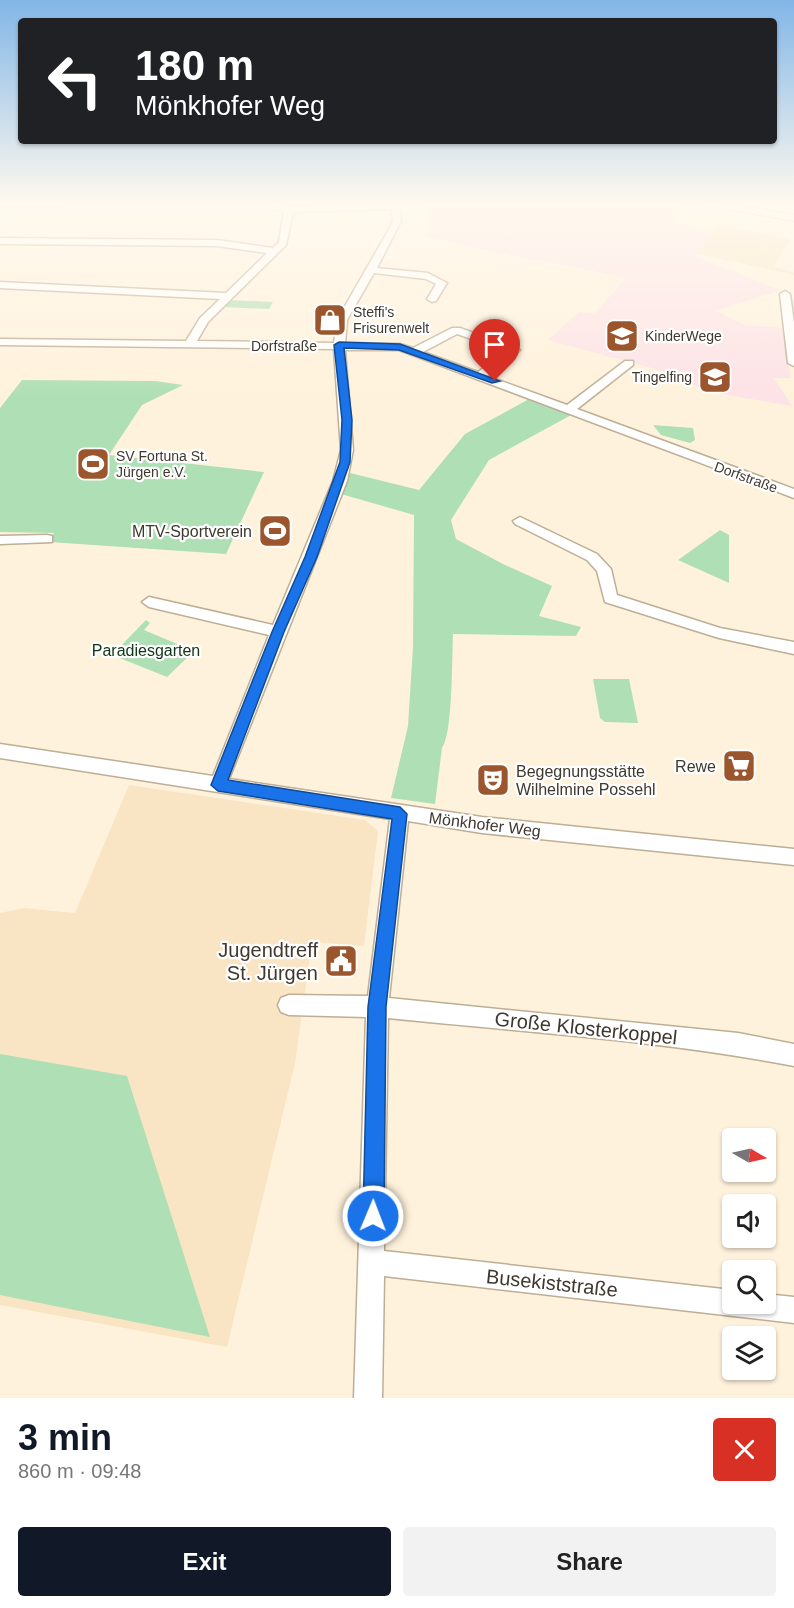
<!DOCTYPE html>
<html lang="en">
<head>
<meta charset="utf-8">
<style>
	:root { --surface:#fff; --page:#f2f2f2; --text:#222; --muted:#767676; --accent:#111827 }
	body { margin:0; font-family:Arial,sans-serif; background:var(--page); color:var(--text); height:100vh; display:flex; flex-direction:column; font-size:22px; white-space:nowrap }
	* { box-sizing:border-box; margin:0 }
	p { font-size:20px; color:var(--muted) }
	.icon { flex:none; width:33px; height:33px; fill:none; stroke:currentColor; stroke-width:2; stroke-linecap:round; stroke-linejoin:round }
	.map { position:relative; height:1398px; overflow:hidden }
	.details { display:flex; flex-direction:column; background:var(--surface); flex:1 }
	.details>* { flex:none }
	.top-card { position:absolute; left:18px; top:18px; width:759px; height:126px; border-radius:6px; box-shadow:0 2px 4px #0004; background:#202124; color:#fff; overflow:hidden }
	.needle { width:39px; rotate:99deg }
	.tools { position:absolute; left:722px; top:1128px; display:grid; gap:12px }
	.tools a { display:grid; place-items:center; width:54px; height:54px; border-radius:6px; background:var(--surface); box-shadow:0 2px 4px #0004; font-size:30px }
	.pin { position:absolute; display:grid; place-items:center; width:51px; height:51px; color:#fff; margin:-62px -26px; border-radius:50% 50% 50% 0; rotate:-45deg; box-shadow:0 0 6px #0007 }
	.pin .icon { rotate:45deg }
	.me { position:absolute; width:66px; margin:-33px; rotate:1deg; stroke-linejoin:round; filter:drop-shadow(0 0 4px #0008) }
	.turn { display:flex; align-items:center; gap:21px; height:126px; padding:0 18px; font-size:27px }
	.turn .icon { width:78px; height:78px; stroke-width:2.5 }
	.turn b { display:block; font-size:42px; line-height:51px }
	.round { display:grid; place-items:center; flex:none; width:63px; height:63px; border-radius:6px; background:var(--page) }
	.overview { display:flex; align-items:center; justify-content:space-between; height:102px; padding:0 18px }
	h1 { font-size:36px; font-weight:700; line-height:45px; color:var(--accent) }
	.action { display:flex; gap:12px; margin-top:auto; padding:12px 18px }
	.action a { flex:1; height:69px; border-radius:6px; background:var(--accent); color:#fff; font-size:24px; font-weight:700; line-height:69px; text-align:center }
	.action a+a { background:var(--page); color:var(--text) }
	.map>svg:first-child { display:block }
	.built { fill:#f9e5c3 }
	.medical { fill:#fde2e6 }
	.green { fill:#afdfb5 }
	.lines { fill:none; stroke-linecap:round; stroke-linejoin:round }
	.minor-casing { stroke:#bdae94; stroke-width:3 }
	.major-casing { stroke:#bdae94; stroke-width:2 }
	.minor { fill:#fff; fill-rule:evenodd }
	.major { fill:#fff; fill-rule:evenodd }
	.route { fill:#1a73e8; stroke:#114b97; stroke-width:1.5 }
	.labels { text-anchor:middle; stroke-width:4.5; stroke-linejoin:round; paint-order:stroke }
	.far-poi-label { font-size:14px; fill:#3f382e; stroke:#fff; text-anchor:start }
	.far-street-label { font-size:14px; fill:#3f382e; stroke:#fff }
	.poi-label { font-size:16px; fill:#3f382e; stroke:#fff; text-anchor:end }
	.park-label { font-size:16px; fill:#0f3417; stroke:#fff }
	.street-label { font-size:16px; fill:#3f382e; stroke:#fff }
	.near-poi-label { font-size:20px; fill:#3f382e; stroke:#fff; text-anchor:end }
	.near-street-label { font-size:20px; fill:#3f382e; stroke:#fff }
</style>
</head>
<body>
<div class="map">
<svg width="794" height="1398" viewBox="0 0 794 1398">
	<rect width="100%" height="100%" fill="#fff2dc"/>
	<g class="built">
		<path d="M 719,225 L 791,239 L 774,267 L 794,272 L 794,275 L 698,254 Z"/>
		<path d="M 129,785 L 365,820 L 378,831 L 364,946 L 312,942 L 295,1063 L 227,1347 L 0,1305 L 0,913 L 24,908 L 75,913 Z"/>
	</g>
	<path class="medical" d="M 432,203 L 686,205 L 673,223 L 714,231 L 696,257 L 780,290 L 716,311 L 744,325 L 782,328 L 791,378 L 774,378 L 792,406 L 705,391 L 674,374 L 548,340 L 579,312 L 594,314 L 626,278 L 540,260 L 529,260 L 425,236 L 430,227 L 427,207 Z"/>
	<g class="green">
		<path d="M 230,300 L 273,302 L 269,309 L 223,307 Z"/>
		<path d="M 22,380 L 155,381 L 183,385 L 142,405 L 109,455 L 264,472 L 226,554 L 49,542 L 54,533 L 0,532 L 0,408 Z"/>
		<path d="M 531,398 L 573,414 L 489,460 L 451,520 L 456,539 L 503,564 L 552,586 L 539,616 L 581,627 L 576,636 L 453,634 C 452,656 453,734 442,748 L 435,804 L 391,798 L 408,726 L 413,647 L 414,515 L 341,494 L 350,473 L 419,490 L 465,434 Z"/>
		<path d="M 653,425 L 693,428 L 695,440 L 690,443 L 661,435 Z"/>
		<path d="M 720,530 L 729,535 L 729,583 L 678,560 Z"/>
		<path d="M 146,620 L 150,623 L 144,630 L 194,651 L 167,677 L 112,655 Z"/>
		<path d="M 593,679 L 629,679 L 638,723 L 605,722 L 600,718 Z"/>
		<path d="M 0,1054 L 127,1076 L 210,1337 L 0,1295 Z"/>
	</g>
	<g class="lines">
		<defs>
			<g id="minor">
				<path d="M 0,203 L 67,203 L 63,206 L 1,207 Z"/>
				<path d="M 274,203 L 289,206 L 399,204 L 401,221 L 377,268 L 428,273 L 447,283 L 436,301 L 432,302 L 427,299 L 436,284 L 426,279 L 374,273 L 347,320 L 345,343 L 400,344 L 413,348 L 452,328 L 460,328 L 520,350 L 487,376 L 567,405 L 625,361 L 633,361 L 633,365 L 577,409 L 794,489 L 794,498 L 399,350 L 345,350 L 353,450 L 347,481 L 229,779 L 482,817 L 794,849 L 794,865 L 482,833 L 408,821 L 389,998 L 738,1033 L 794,1044 L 794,1066 C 660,1040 523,1032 388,1018 L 384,1251 L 732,1290 L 732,1304 L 765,1304 L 765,1294 L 794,1297 L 794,1323 L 384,1276 L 382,1398 L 354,1398 L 366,1017 L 289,1015 L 281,1012 L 278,1005 L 281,998 L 289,995 L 368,996 L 390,819 L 0,758 L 0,744 L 213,776 L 269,635 L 149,607 L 142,602 L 149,597 L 273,625 L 333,481 L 341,450 L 334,349 L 0,345 L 0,339 L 186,341 L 200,318 L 220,299 L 0,288 L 0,282 L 226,293 L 267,253 L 217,246 L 0,244 L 0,238 L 217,240 L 273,248 L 279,242 L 284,211 L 275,209 ZM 392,209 L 393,221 L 388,231 L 337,320 L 334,343 L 197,341 L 208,322 L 286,245 L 293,212 ZM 457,334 L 507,351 L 478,372 L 423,352 Z"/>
				<path d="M 785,291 L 790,294 L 794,323 L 794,366 L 788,363 L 780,294 Z"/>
				<path d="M 520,517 L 597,554 L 611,569 L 617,595 L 720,628 L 794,642 L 794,654 L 719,638 L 605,602 L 597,571 L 587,560 L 515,524 L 513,521 Z"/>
				<path d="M 47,535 L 52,536 L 52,542 L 0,544 L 0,536 Z"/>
			</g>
			<path id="major" d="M 704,203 L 726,203 L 794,215 L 794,221 L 709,206 Z"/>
		</defs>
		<use href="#minor" class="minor-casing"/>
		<use href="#major" class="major-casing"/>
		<use href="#minor" class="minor"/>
		<use href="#major" class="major"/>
	</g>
	<linearGradient id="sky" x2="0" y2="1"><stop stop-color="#82b6e7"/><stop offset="0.51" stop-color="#fff9ef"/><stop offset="1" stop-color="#fff9ef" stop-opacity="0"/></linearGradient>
	<rect width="794" height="398" fill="url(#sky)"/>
	<path class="route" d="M 339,342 L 400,344 L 500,381 L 492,383 L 399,350 L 344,348 L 352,420 L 350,462 L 317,557 L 284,632 L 228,780 L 400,807 L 407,814 L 386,1007 L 384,1216 L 381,1223 L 373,1226 L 366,1223 L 363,1216 L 368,1007 L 392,819 L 218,791 L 211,785 L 272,632 L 305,557 L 340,462 L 342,420 L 334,345 Z"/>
	<defs>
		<symbol id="shop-square" viewBox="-11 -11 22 22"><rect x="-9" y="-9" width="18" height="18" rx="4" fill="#9c562d" stroke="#fff"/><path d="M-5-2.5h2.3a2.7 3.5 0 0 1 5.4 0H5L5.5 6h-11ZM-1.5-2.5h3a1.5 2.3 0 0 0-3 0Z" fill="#fff"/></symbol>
		<symbol id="school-square" viewBox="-11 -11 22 22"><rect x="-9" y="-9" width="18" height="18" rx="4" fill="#9c562d" stroke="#fff"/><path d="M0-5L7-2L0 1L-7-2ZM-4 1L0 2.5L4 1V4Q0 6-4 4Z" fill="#fff"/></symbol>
		<symbol id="stadium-square" viewBox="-11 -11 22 22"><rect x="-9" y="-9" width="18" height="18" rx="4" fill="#9c562d" stroke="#fff"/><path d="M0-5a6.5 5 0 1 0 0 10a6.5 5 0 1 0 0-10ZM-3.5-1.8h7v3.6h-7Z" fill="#fff"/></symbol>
		<symbol id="supermarket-square" viewBox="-11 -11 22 22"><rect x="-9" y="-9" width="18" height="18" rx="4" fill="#9c562d" stroke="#fff"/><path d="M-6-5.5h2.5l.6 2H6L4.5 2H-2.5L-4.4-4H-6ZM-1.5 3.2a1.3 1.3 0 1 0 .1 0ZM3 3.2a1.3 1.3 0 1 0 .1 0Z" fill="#fff"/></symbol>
		<symbol id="theatre-square" viewBox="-11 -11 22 22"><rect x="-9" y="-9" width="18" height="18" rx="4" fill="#9c562d" stroke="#fff"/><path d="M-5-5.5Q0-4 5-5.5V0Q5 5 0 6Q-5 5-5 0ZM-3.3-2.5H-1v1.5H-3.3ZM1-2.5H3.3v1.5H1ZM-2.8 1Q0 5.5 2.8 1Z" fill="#fff"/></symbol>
		<symbol id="civic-square" viewBox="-11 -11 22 22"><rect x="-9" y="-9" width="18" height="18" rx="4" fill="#9c562d" stroke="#fff"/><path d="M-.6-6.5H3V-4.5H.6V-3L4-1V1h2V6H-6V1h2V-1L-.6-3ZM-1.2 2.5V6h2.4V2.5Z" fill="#fff"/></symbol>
	</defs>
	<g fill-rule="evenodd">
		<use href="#shop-square" x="311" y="301" width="38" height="38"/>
		<use href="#school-square" x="603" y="317" width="38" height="38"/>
		<use href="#school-square" x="696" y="358" width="38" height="38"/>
		<use href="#stadium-square" x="74" y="445" width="38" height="38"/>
		<use href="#stadium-square" x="256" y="512" width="38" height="38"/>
		<use href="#supermarket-square" x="720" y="747" width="38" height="38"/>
		<use href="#theatre-square" x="474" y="761" width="38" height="38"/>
		<use href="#civic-square" x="322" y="942" width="38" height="38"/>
	</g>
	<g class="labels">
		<g class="far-poi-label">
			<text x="353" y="317">Steffi's<tspan x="353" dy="16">Frisurenwelt</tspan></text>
			<text x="645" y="341">KinderWege</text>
			<text x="692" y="382" text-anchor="end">Tingelfing</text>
			<text x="116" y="461">SV Fortuna St.<tspan x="116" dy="16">Jürgen e.V.</tspan></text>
		</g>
		<g class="far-street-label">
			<text x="284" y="351">Dorfstraße</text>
			<text transform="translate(746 477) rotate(20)" y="5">Dorfstraße</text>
		</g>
		<g class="poi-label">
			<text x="252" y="537">MTV-Sportverein</text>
			<text x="716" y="772">Rewe</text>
			<text x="516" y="777" text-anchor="start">Begegnungsstätte<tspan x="516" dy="18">Wilhelmine Possehl</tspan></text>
		</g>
		<g class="park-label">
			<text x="146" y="656">Paradiesgarten</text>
		</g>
		<g class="street-label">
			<text transform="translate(485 824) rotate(7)" y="6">Mönkhofer Weg</text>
		</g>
		<g class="near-poi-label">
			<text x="318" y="957">Jugendtreff<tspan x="318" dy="23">St. Jürgen</tspan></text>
		</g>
		<g class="near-street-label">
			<text transform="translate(586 1028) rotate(6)" y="7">Große Klosterkoppel</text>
			<text transform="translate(552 1283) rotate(6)" y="7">Busekiststraße</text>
		</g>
	</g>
</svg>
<div class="tools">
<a><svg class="needle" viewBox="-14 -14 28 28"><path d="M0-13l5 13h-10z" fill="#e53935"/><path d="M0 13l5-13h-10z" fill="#767676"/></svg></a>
<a><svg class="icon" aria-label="sound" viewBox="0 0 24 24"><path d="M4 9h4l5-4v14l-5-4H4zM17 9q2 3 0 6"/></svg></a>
<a><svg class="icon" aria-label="search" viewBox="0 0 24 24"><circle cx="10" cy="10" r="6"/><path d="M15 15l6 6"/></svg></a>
<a><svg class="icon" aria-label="layers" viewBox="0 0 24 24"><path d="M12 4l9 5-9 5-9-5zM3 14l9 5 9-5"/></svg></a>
</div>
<div class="pin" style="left:495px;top:381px;background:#d93025"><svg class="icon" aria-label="arrive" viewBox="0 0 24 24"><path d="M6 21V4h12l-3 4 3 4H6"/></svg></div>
<svg class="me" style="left:373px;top:1216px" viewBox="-20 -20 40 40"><circle r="17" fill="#1a73e8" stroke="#fff" stroke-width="3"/><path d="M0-11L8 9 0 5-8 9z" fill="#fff"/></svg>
<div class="top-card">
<div class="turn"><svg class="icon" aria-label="left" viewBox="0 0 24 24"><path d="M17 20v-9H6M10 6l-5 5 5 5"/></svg><div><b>180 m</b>Mönkhofer Weg</div></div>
</div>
</div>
<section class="details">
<div class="overview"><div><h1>3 min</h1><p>860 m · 09:48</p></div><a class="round" style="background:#d93025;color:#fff"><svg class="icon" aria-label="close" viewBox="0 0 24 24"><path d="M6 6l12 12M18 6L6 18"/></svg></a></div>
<div class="action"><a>Exit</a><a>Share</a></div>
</section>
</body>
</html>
